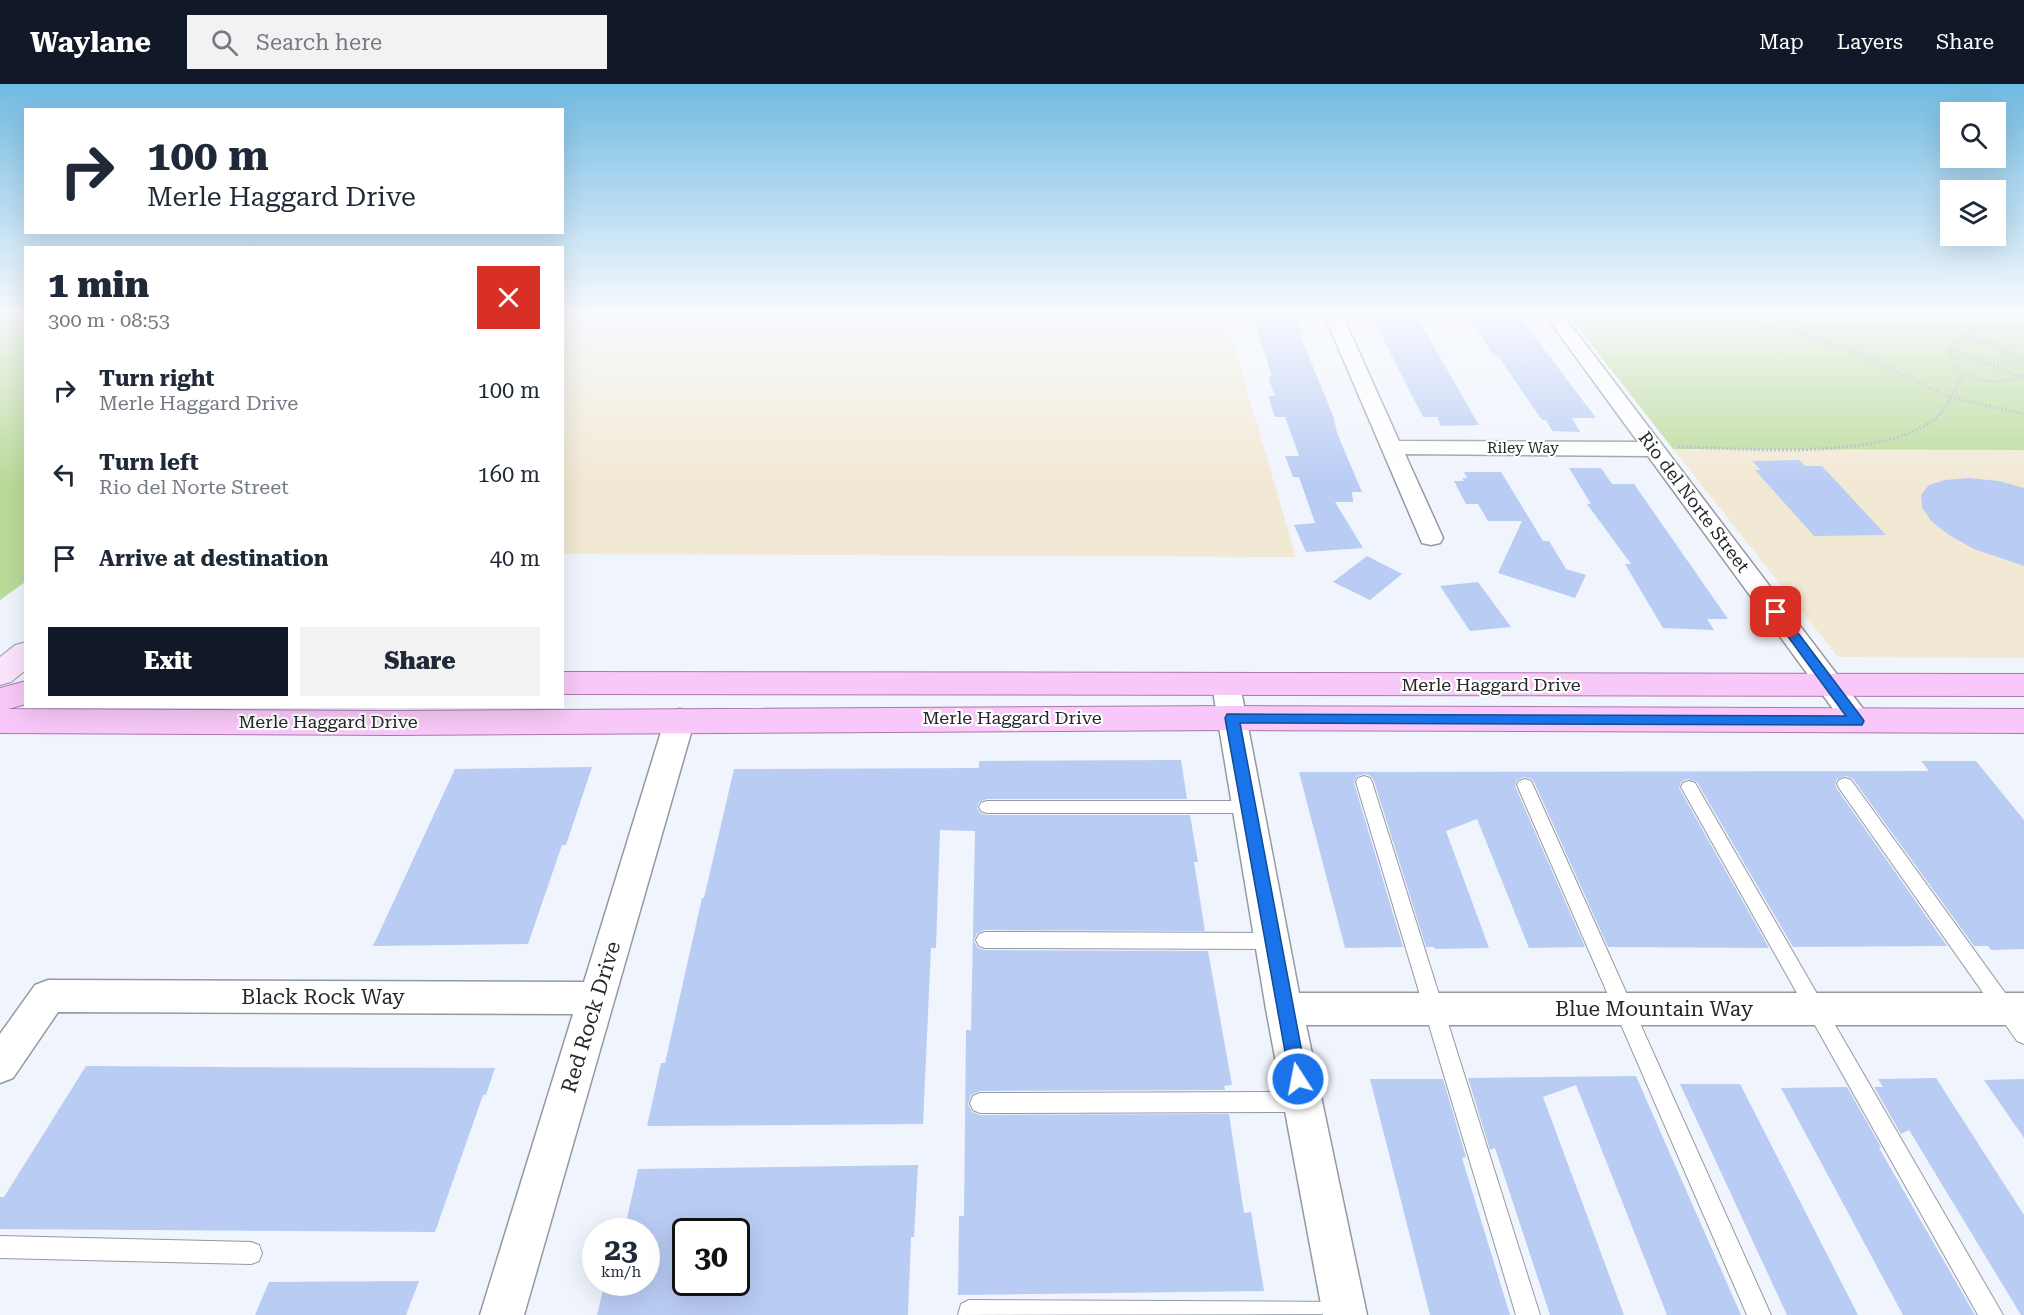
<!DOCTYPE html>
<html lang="en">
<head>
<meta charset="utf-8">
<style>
	:root { --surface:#fff; --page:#f2f2f3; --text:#1f2937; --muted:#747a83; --accent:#111827 }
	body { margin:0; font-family:"Roboto Serif",serif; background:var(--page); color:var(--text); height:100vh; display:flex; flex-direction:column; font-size:22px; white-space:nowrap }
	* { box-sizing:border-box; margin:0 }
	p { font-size:20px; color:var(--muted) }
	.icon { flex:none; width:33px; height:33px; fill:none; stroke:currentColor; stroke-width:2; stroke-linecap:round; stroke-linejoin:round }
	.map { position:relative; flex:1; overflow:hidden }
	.details { position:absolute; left:24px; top:162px; width:540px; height:462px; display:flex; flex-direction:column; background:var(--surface); border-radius:0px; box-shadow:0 6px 24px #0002 }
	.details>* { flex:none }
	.hud { position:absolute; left:24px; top:24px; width:540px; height:126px; border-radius:0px; box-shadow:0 6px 24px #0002; background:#fff; color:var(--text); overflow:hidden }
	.tools { position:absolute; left:1940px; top:18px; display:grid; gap:12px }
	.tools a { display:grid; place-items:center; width:66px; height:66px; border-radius:0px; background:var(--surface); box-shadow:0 6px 24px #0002; font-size:30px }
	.speed { position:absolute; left:582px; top:1134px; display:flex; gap:12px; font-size:30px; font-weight:700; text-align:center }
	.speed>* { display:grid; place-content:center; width:78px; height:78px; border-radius:50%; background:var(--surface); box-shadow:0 6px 24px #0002; line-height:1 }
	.speed small { font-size:15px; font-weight:400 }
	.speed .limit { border:3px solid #111; border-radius:9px; background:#fff; color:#111 }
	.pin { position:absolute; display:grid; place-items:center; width:51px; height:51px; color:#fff; margin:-26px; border-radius:12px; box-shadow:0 3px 9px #0006 }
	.me { position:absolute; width:66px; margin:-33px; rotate:349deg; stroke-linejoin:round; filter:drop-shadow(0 0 4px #0008) }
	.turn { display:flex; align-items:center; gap:21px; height:126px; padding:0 24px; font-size:27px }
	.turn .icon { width:78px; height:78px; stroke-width:2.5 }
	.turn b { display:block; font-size:42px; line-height:51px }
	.round { display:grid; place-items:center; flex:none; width:63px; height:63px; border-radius:0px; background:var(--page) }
	.headline { display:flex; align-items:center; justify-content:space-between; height:102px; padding:0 24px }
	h1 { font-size:36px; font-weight:800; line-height:45px }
	.primary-button { display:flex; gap:12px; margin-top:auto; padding:12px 24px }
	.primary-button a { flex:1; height:69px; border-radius:0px; background:var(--accent); color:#fff; font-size:24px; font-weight:800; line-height:69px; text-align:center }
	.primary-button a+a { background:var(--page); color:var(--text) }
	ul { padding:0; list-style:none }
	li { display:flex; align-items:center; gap:18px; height:84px; padding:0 24px }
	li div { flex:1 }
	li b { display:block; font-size:22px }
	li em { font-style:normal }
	header { display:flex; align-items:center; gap:36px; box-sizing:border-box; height:84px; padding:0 30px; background:var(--accent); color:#fff }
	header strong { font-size:28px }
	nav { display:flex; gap:33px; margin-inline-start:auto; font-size:21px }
	.search { width:420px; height:54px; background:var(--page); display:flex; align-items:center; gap:15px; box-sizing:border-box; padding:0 21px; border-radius:0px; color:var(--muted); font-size:22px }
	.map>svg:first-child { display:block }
	.industrial { fill:#f2e9d4 }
	.green { fill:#bbdb99 }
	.building { fill:#b9ccf4; fill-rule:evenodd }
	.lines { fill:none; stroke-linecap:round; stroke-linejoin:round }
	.service-casing { stroke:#9599a1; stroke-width:2 }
	.minor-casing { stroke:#9599a1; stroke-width:3 }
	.secondary-casing { stroke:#9599a1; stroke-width:2 }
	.primary-casing { stroke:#ab78ad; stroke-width:2 }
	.path { stroke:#b1b5bb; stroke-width:3; stroke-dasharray:2 2; stroke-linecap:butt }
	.service { fill:#fff; fill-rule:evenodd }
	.minor { fill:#fff; fill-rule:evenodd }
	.secondary { fill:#fbe4fc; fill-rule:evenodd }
	.primary { fill:#f8c8f8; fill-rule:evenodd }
	.route { fill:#1a73e8; stroke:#114b97; stroke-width:1.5 }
	.labels { text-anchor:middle; stroke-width:4.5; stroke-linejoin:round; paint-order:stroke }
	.far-street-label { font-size:15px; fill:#25272a; stroke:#fff }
	.street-label { font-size:18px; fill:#25272a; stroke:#fff }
	.near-street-label { font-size:21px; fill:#25272a; stroke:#fff }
</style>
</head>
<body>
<header>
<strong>Waylane</strong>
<div class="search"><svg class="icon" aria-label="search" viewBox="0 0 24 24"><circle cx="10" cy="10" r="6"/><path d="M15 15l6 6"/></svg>Search here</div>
<nav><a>Map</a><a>Layers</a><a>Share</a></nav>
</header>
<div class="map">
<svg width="2024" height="1231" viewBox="0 0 2024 1231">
	<rect width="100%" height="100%" fill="#f0f4fc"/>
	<g class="industrial">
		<path d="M 563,228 L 1224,228 L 1296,473 L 563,470 Z"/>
		<path d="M 1673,365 L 2024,366 L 2024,574 L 1838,573 Z"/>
	</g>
	<g class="green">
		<path d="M 0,228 L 26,228 L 25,498 L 0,516 Z"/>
		<path d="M 1566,228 L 2024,228 L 2024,366 L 1673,365 Z"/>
	</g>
	<g class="building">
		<path d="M 1372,228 L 1414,228 L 1479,341 L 1441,342 L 1437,333 L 1423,333 L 1373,235 L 1376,235 Z"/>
		<path d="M 1465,228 L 1516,228 L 1596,334 L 1572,334 L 1580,348 L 1552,347 L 1546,336 L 1542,336 L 1498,272 L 1494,272 Z"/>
		<path d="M 1259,230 L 1295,230 L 1304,251 L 1300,251 L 1334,334 L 1337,349 L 1362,408 L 1352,408 L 1353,418 L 1335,418 L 1363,464 L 1306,468 L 1294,441 L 1315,439 L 1299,393 L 1293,393 L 1285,372 L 1299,372 L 1285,333 L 1275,333 L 1268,312 L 1275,312 L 1268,293 L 1272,292 L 1252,232 L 1260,232 Z"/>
		<path d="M 1799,376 L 1805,382 L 1822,382 L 1886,451 L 1814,452 L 1755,386 L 1761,386 L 1752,377 Z"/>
		<path d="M 1569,384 L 1601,384 L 1612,400 L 1634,400 L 1728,535 L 1707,535 L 1714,546 L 1663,544 L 1625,480 L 1631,480 L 1587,420 L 1591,420 Z"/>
		<path d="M 1464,388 L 1501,388 L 1543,457 L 1549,457 L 1566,485 L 1586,491 L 1575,514 L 1498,489 L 1522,437 L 1488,437 L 1478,420 L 1466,420 L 1454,397 L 1464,397 L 1462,394 L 1467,394 Z"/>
		<path d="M 1969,394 L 1999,397 L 2024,404 L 2024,482 L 1974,465 L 1949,451 L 1931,437 L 1922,423 L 1921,411 L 1929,401 L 1945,396 Z"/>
		<path d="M 1367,472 L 1402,490 L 1370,516 L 1333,498 Z"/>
		<path d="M 1478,498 L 1511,543 L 1470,547 L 1440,502 Z"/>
		<path d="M 1181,676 L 1187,715 L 987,715 L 979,718 L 977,724 L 980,729 L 987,731 L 1190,731 L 1198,778 L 1194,778 L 1205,847 L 985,846 L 977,849 L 974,857 L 978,864 L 985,866 L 1208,867 L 1232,1001 L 1224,1002 L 1225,1006 L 980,1007 L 971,1011 L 968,1020 L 972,1028 L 980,1031 L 1229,1030 L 1244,1129 L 1251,1128 L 1264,1207 L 958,1211 L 959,1132 L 964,1132 L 966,946 L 971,946 L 975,747 L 940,746 L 936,864 L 931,864 L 923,1040 L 647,1042 L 661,979 L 665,979 L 702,814 L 704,814 L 734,685 L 979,684 L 979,677 Z"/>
		<path d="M 1921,677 L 1976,677 L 2024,736 L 2024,865 L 1991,866 L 1988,862 L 1974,862 L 1853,695 L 1846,692 L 1837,695 L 1835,701 L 1837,705 L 1947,862 L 1793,863 L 1697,698 L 1688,695 L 1681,698 L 1679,704 L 1769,864 L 1608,863 L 1535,700 L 1532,695 L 1524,693 L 1517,696 L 1515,702 L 1585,863 L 1529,864 L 1477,735 L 1446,747 L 1489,864 L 1435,865 L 1434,863 L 1426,863 L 1374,697 L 1371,692 L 1365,690 L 1357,692 L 1354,699 L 1403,863 L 1345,864 L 1299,688 L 1929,687 Z"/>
		<path d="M 592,683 L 566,761 L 562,761 L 528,860 L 373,862 L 455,685 Z"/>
		<path d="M 86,982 L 215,983 L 495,984 L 486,1011 L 483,1011 L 435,1148 L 0,1145 L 0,1113 L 4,1113 Z"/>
		<path d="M 1636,992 L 1642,1006 L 1741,1231 L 1667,1231 L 1576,1001 L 1543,1013 L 1624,1231 L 1550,1231 L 1495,1064 L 1490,1066 L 1468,994 Z"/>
		<path d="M 1936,994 L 2024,1131 L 2024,1231 L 2021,1231 L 1909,1046 L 1901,1050 L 1874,1003 L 1883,1003 L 1878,995 Z"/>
		<path d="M 1370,995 L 1443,995 L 1466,1073 L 1462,1074 L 1510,1231 L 1430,1231 Z"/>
		<path d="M 2024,995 L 2024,1054 L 1984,996 Z"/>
		<path d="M 1680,1000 L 1740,1000 L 1858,1231 L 1787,1231 Z"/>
		<path d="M 1847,1003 L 1881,1063 L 1879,1064 L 1975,1231 L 1903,1231 L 1781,1004 Z"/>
		<path d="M 918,1081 L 914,1153 L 911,1153 L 908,1231 L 597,1231 L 605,1198 L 646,1198 L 646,1148 L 624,1148 L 638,1085 ZM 686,1148 L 736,1148 L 736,1198 L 686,1198 Z"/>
		<path d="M 419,1197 L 406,1231 L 255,1231 L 269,1198 Z"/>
	</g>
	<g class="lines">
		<defs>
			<g id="service">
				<path d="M 1364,692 L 1370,694 L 1372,698 L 1540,1231 L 1516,1231 L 1356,698 L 1358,694 Z"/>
				<path d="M 1845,694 L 1851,696 L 2024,935 L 2024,960 L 2017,957 L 1839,704 L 1837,700 L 1839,696 Z"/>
				<path d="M 1525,695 L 1531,697 L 1533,701 L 1771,1231 L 1747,1231 L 1517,701 L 1519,697 Z"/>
				<path d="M 1689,697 L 1695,699 L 2003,1231 L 1978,1231 L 1681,703 L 1683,699 Z"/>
				<path d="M 987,717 L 1248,717 L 1254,719 L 1256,723 L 1254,727 L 1248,729 L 987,729 L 981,727 L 979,723 L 981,719 Z"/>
				<path d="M 985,848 L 1272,849 L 1278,851 L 1281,857 L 1278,863 L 1272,865 L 985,864 L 979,862 L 976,856 L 979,850 Z"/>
				<path d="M 1302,1008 L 1309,1011 L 1312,1018 L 1309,1025 L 1302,1028 L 980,1029 L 973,1026 L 970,1019 L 973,1012 L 980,1009 Z"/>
				<path d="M 0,1152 L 251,1158 L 259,1161 L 262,1169 L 259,1177 L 251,1180 L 0,1174 Z"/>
				<path d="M 969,1216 L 1342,1218 L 1350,1222 L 1354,1230 L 958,1231 L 961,1220 Z"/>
			</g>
			<g id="minor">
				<path d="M 1323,228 L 1341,228 L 1399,357 L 1638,358 L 1543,228 L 1561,228 L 1867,630 L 1872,637 L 1867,644 L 1857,647 L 1847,644 L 1648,372 L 1405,370 L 1443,454 L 1440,459 L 1431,461 L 1422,459 Z"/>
				<path d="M 1226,591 L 1236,594 L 1240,601 L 1299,909 L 2024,909 L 2024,941 L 1306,941 L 1367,1231 L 1323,1231 L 1266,925 L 1212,601 L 1216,594 Z"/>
				<path d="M 680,625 L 690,628 L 695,635 L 524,1231 L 480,1231 L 573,930 L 58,928 L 13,994 L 0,999 L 0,950 L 35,901 L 48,896 L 584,898 L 665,635 L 670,628 Z"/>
			</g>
			<path id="secondary" d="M 26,558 L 26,586 L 11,598 L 0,601 L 0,573 L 15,561 Z"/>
			<g id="primary">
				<path d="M 562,588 L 2024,590 L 2024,612 L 562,610 Z"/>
				<path d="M 26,597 L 26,620 L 8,625 L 391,627 L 1232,622 L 2024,625 L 2024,649 L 1232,646 L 391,651 L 0,649 L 0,604 Z"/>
			</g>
		</defs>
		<use href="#service" class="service-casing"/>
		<use href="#minor" class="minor-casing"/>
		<use href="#secondary" class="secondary-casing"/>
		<use href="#primary" class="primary-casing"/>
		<g class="path">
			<path d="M 1581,236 L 1727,235 L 1797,248 L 1858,269 L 1949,313 L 2024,330"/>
			<path d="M 1989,245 C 1973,248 1960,250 1949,264 C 1955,299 1996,304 2024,291"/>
			<path d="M 1797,248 L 1802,243 L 2024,243"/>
			<path d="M 1962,252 L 1992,259 L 2024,277"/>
			<path d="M 1949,264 L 2020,293"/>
			<path d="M 1993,280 L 2023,277"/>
			<path d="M 1678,363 C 1746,364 1875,377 1932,337 C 1947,327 1954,306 1962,291"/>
		</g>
		<use href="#service" class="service"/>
		<use href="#minor" class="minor"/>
		<use href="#secondary" class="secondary"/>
		<use href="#primary" class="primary"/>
	</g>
	<linearGradient id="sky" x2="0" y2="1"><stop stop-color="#70bae2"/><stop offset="0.57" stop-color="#f8fafe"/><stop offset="1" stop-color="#f8fafe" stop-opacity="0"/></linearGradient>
	<rect width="2024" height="400" fill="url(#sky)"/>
	<path class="route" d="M 1776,524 L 1780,525 L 1862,634 L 1864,637 L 1862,641 L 1240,639 L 1307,995 L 1304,1001 L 1298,1004 L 1291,1001 L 1225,634 L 1227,630 L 1846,632 L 1770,528 Z"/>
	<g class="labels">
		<g class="far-street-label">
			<text x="1523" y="369">Riley Way</text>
		</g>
		<g class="street-label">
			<text transform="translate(1694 418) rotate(53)" y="6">Rio del Norte Street</text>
			<text x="1491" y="607">Merle Haggard Drive</text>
			<text x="1012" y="640">Merle Haggard Drive</text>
			<text x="328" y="644">Merle Haggard Drive</text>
		</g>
		<g class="near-street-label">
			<text x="323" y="920">Black Rock Way</text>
			<text x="1654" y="932">Blue Mountain Way</text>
			<text transform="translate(591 933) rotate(-73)" y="7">Red Rock Drive</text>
		</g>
	</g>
</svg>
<div class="tools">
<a><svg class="icon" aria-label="search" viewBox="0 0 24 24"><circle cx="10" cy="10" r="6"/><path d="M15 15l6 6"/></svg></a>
<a><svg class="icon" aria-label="layers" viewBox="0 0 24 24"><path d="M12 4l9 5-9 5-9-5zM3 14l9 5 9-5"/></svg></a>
</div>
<div class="speed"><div>23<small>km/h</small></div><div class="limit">30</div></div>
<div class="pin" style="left:1776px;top:528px;background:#d93025"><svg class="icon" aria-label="arrive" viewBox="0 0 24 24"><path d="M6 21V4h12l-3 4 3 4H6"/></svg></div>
<svg class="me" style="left:1298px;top:995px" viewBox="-20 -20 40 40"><circle r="17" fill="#1a73e8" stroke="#fff" stroke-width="3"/><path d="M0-11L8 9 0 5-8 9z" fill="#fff"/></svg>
<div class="hud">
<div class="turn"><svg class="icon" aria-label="right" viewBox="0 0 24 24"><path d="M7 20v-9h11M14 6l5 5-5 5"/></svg><div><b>100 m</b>Merle Haggard Drive</div></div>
</div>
<section class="details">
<div class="headline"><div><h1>1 min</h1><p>300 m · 08:53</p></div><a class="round" style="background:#d93025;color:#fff"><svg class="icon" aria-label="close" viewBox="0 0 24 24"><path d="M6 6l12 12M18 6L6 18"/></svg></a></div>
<ul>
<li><svg class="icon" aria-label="right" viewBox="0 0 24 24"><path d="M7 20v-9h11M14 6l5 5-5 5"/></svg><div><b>Turn right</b><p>Merle Haggard Drive</p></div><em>100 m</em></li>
<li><svg class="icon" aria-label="left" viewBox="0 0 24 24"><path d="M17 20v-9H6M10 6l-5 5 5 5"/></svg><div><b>Turn left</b><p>Rio del Norte Street</p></div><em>160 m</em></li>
<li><svg class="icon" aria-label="arrive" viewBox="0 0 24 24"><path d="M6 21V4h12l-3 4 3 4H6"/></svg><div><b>Arrive at destination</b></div><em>40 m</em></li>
</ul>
<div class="primary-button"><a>Exit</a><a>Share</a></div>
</section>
</div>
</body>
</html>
